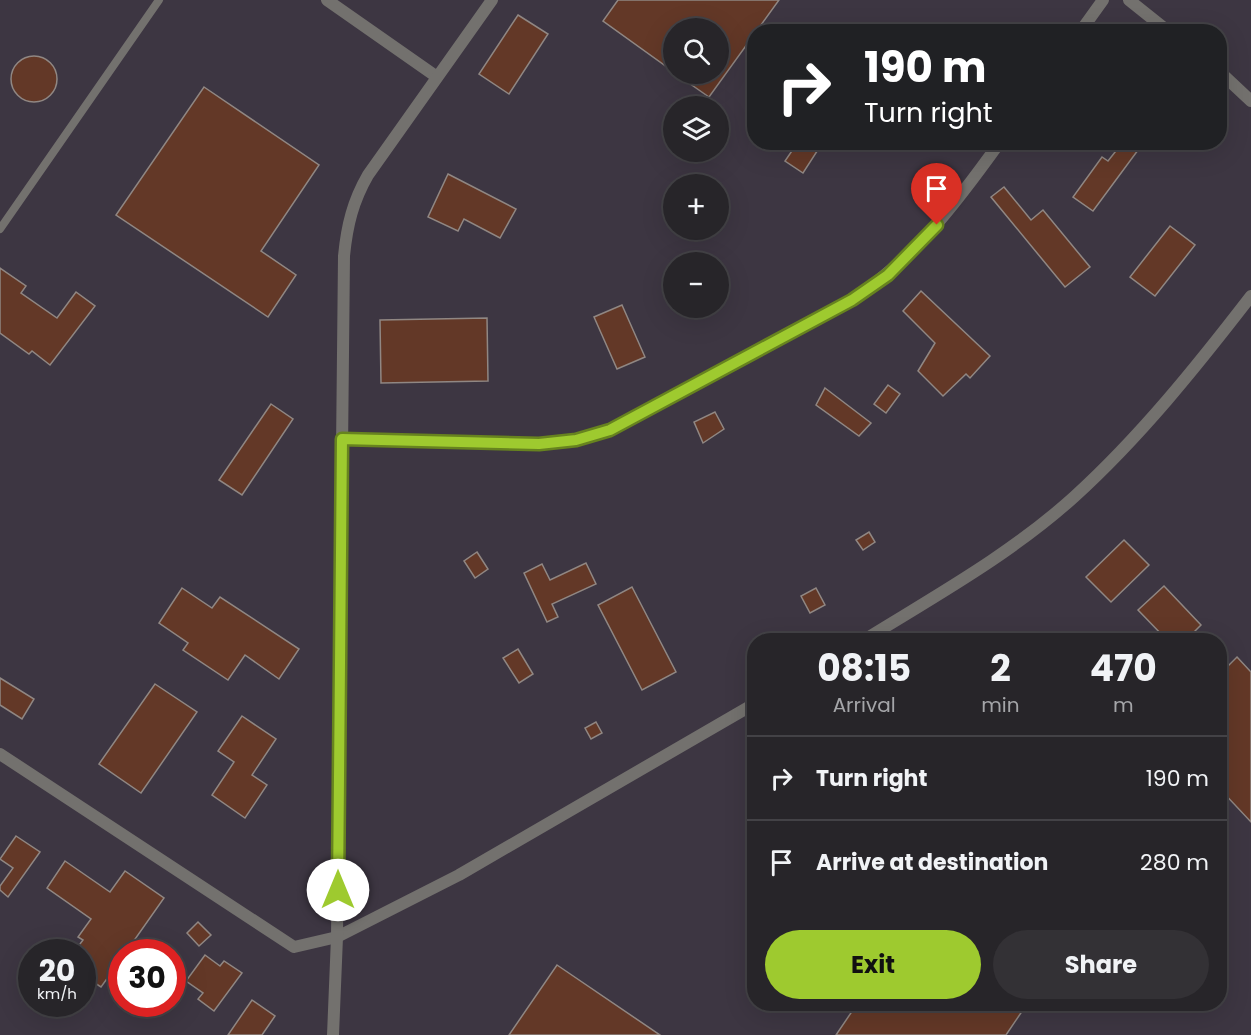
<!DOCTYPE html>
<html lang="en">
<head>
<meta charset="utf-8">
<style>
	:root { --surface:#272529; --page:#333135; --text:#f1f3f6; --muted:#a4a5a8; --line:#434246; --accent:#9eca2f }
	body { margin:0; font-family:Poppins,sans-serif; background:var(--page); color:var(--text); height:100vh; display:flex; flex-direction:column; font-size:22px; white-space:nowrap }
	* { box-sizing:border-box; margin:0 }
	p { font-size:20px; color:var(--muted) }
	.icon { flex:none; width:33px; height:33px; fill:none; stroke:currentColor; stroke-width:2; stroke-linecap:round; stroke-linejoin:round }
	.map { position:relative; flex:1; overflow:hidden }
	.panel { position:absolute; left:747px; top:633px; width:480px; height:378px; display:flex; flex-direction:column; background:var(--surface); border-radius:24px; box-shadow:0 6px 24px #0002,0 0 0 2px var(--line) }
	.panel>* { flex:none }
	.banner { position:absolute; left:747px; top:24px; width:480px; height:126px; border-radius:24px; box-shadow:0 6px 24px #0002,0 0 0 2px var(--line); background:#202124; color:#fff; overflow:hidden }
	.buttons { position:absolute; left:663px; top:18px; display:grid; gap:12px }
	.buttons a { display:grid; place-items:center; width:66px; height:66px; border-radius:50%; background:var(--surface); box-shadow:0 6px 24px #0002,0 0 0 2px var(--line); font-size:30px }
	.speed { position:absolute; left:18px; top:939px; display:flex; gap:12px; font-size:30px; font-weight:700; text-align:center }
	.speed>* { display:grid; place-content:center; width:78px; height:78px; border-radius:50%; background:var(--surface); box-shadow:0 6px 24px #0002,0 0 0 2px var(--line); line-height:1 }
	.speed small { font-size:15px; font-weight:400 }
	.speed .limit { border:9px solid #d22; background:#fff; color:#111 }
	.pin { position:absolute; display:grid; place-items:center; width:51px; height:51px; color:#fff; margin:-62px -26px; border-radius:50% 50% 50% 0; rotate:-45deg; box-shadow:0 0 6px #0007 }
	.pin .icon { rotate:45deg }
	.me { position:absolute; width:66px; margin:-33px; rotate:0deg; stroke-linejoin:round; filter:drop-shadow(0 0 4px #0008) }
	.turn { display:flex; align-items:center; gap:21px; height:126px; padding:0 18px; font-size:27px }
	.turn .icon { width:78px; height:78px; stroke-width:2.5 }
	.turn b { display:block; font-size:42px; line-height:51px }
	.eta { display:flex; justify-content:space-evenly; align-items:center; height:102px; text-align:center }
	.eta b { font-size:36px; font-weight:700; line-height:42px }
	.action { display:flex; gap:12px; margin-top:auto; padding:12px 18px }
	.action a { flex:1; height:69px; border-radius:36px; background:var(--accent); color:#111; font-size:24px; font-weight:700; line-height:69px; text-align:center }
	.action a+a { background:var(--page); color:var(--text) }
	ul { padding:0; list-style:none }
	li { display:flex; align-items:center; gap:18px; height:84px; padding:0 18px; border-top:2px solid var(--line) }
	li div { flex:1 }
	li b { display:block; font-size:22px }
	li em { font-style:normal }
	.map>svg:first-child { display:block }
	.built { fill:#3d3642; fill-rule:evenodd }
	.building { fill:#633827; stroke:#908783; stroke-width:1.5 }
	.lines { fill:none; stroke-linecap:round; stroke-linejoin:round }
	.lane { stroke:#73716e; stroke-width:8 }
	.street { stroke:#73716e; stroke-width:12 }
	.route-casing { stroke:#67831f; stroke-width:15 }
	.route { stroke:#9eca2f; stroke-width:10 }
</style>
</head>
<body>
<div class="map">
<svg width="1251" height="1035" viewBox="0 0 1251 1035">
	<rect width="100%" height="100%" fill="#343137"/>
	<path class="built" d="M 0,0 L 1251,0 L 1251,1035 L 0,1035 ZM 674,28 L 718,28 L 718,74 L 674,74 ZM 754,32 L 1220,32 L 1220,142 L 754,142 ZM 674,106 L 718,106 L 718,152 L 674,152 ZM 674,184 L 718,184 L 718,230 L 674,230 ZM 674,262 L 718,262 L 718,308 L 674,308 ZM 754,640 L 1220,640 L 1220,1004 L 754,1004 ZM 32,952 L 82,952 L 82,1004 L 32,1004 ZM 122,952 L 172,952 L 172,1004 L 122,1004 Z"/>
	<g class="building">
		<path d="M 618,0 L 779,0 L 709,97 L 676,74 L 718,74 L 718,28 L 674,28 L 674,72 L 603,21 Z"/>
		<path d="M 518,15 L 548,34 L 509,94 L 479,74 Z"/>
		<circle cx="34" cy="79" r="23"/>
		<path d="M 204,87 L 319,165 L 261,251 L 296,275 L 268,317 L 116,215 Z"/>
		<path d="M 798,142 L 823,142 L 803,173 L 785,161 Z"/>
		<path d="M 1123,142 L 1144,142 L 1093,211 L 1073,197 L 1102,157 L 1108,161 Z"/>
		<path d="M 448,174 L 516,209 L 500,238 L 464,219 L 458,231 L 428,217 Z"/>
		<path d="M 1004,187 L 1031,220 L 1043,210 L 1090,267 L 1065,287 L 991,197 Z"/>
		<path d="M 1170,226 L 1195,245 L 1155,296 L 1130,277 Z"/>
		<path d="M 0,268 L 26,286 L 21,293 L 57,318 L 76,292 L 95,306 L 50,365 L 32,351 L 29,354 L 0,333 Z"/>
		<path d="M 921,291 L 990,356 L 970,378 L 966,374 L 943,396 L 918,371 L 935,343 L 903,311 Z"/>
		<path d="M 622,305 L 645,357 L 617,369 L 594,317 Z"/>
		<path d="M 487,318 L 488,381 L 381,383 L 380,320 Z"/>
		<path d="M 888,385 L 900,394 L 886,413 L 874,404 Z"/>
		<path d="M 825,388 L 871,423 L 859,436 L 816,405 Z"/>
		<path d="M 271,404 L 293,419 L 242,495 L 219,480 Z"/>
		<path d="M 715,412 L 724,429 L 703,443 L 694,422 Z"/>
		<path d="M 869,532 L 875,542 L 863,550 L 856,540 Z"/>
		<path d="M 1124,540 L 1149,565 L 1111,602 L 1086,577 Z"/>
		<path d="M 477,552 L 488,569 L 475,578 L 464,561 Z"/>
		<path d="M 586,563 L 596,584 L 552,604 L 558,617 L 547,622 L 524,573 L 542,564 L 550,580 Z"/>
		<path d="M 1164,586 L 1201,625 L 1186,640 L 1167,640 L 1138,610 Z"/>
		<path d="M 632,587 L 676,672 L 642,690 L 598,605 Z"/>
		<path d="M 182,588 L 212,608 L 220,597 L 299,649 L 279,679 L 245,655 L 228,680 L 183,650 L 188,643 L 159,623 Z"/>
		<path d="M 816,588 L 825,605 L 810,613 L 801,596 Z"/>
		<path d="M 518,649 L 533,674 L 519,683 L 503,658 Z"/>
		<path d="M 1237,657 L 1251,672 L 1251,822 L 1220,789 L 1220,674 Z"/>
		<path d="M 0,678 L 34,699 L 22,719 L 0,705 Z"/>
		<path d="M 155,684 L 197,712 L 141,793 L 99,764 Z"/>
		<path d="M 242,716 L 276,739 L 252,775 L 267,785 L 245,818 L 212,795 L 234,762 L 218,751 Z"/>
		<path d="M 596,722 L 602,733 L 591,739 L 585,728 Z"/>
		<path d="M 16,836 L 40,852 L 8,897 L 0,890 L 0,886 L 13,868 L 0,859 Z"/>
		<path d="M 65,861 L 110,892 L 125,871 L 164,898 L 126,952 L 122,952 L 122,958 L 101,987 L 82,975 L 82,952 L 74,952 L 83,940 L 78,937 L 91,919 L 47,888 Z"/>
		<path d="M 198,922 L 211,935 L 199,946 L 187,933 Z"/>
		<path d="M 205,955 L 220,966 L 224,961 L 242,973 L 214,1011 L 198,999 L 203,993 L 186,981 Z"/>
		<path d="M 557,965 L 660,1035 L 509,1035 Z"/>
		<path d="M 252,1000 L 275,1016 L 262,1035 L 228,1035 Z"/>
		<path d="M 857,1004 L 1027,1004 L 1006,1035 L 836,1035 Z"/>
	</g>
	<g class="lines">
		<path class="lane" d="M 0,229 L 159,0"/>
		<g class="street">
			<path d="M 327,0 L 437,77"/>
			<path d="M 1129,0 L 1169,32"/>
			<path d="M 1080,32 L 1103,0"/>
			<path d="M 1220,72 L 1251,101"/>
			<path d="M 341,439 L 539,444 L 576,440 L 610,430 L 852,300 C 917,255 954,206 1000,142"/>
			<path d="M 864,640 C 935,596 1011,554 1074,497 C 1140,437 1197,366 1251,296"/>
			<path d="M 0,754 L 294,947 L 337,937 L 459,875 L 754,704"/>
			<path d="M 333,1035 L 337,937 L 344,256 C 347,225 353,201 368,175 L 492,0"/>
		</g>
	</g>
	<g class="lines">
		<defs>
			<path id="route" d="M 338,890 L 342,439 L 539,444 L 576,440 L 610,430 L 852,300 L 888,275 L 937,225"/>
		</defs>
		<use href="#route" class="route-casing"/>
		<use href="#route" class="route"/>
	</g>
</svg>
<div class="buttons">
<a><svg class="icon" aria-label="search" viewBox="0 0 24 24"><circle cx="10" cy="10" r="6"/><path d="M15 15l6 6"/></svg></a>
<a><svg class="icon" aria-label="layers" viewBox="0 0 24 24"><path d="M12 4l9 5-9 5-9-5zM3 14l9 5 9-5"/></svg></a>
<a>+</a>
<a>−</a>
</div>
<div class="speed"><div>20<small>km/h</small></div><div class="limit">30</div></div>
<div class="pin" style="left:937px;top:225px;background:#d93025"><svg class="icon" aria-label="arrive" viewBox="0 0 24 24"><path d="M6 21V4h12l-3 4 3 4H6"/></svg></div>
<svg class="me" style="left:338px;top:890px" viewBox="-20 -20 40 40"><circle r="19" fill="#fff"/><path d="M0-13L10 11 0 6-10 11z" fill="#9eca2f"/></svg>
<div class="banner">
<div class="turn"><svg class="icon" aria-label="right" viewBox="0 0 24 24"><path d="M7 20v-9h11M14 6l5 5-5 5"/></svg><div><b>190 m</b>Turn right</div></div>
</div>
<section class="panel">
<div class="eta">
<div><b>08:15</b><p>Arrival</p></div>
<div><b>2</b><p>min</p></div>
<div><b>470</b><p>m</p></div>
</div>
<ul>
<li><svg class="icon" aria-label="right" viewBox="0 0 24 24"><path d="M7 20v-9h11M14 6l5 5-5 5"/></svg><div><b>Turn right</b></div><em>190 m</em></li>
<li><svg class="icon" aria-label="arrive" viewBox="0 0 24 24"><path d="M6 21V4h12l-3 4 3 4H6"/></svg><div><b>Arrive at destination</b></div><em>280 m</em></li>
</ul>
<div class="action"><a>Exit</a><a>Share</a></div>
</section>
</div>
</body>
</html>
